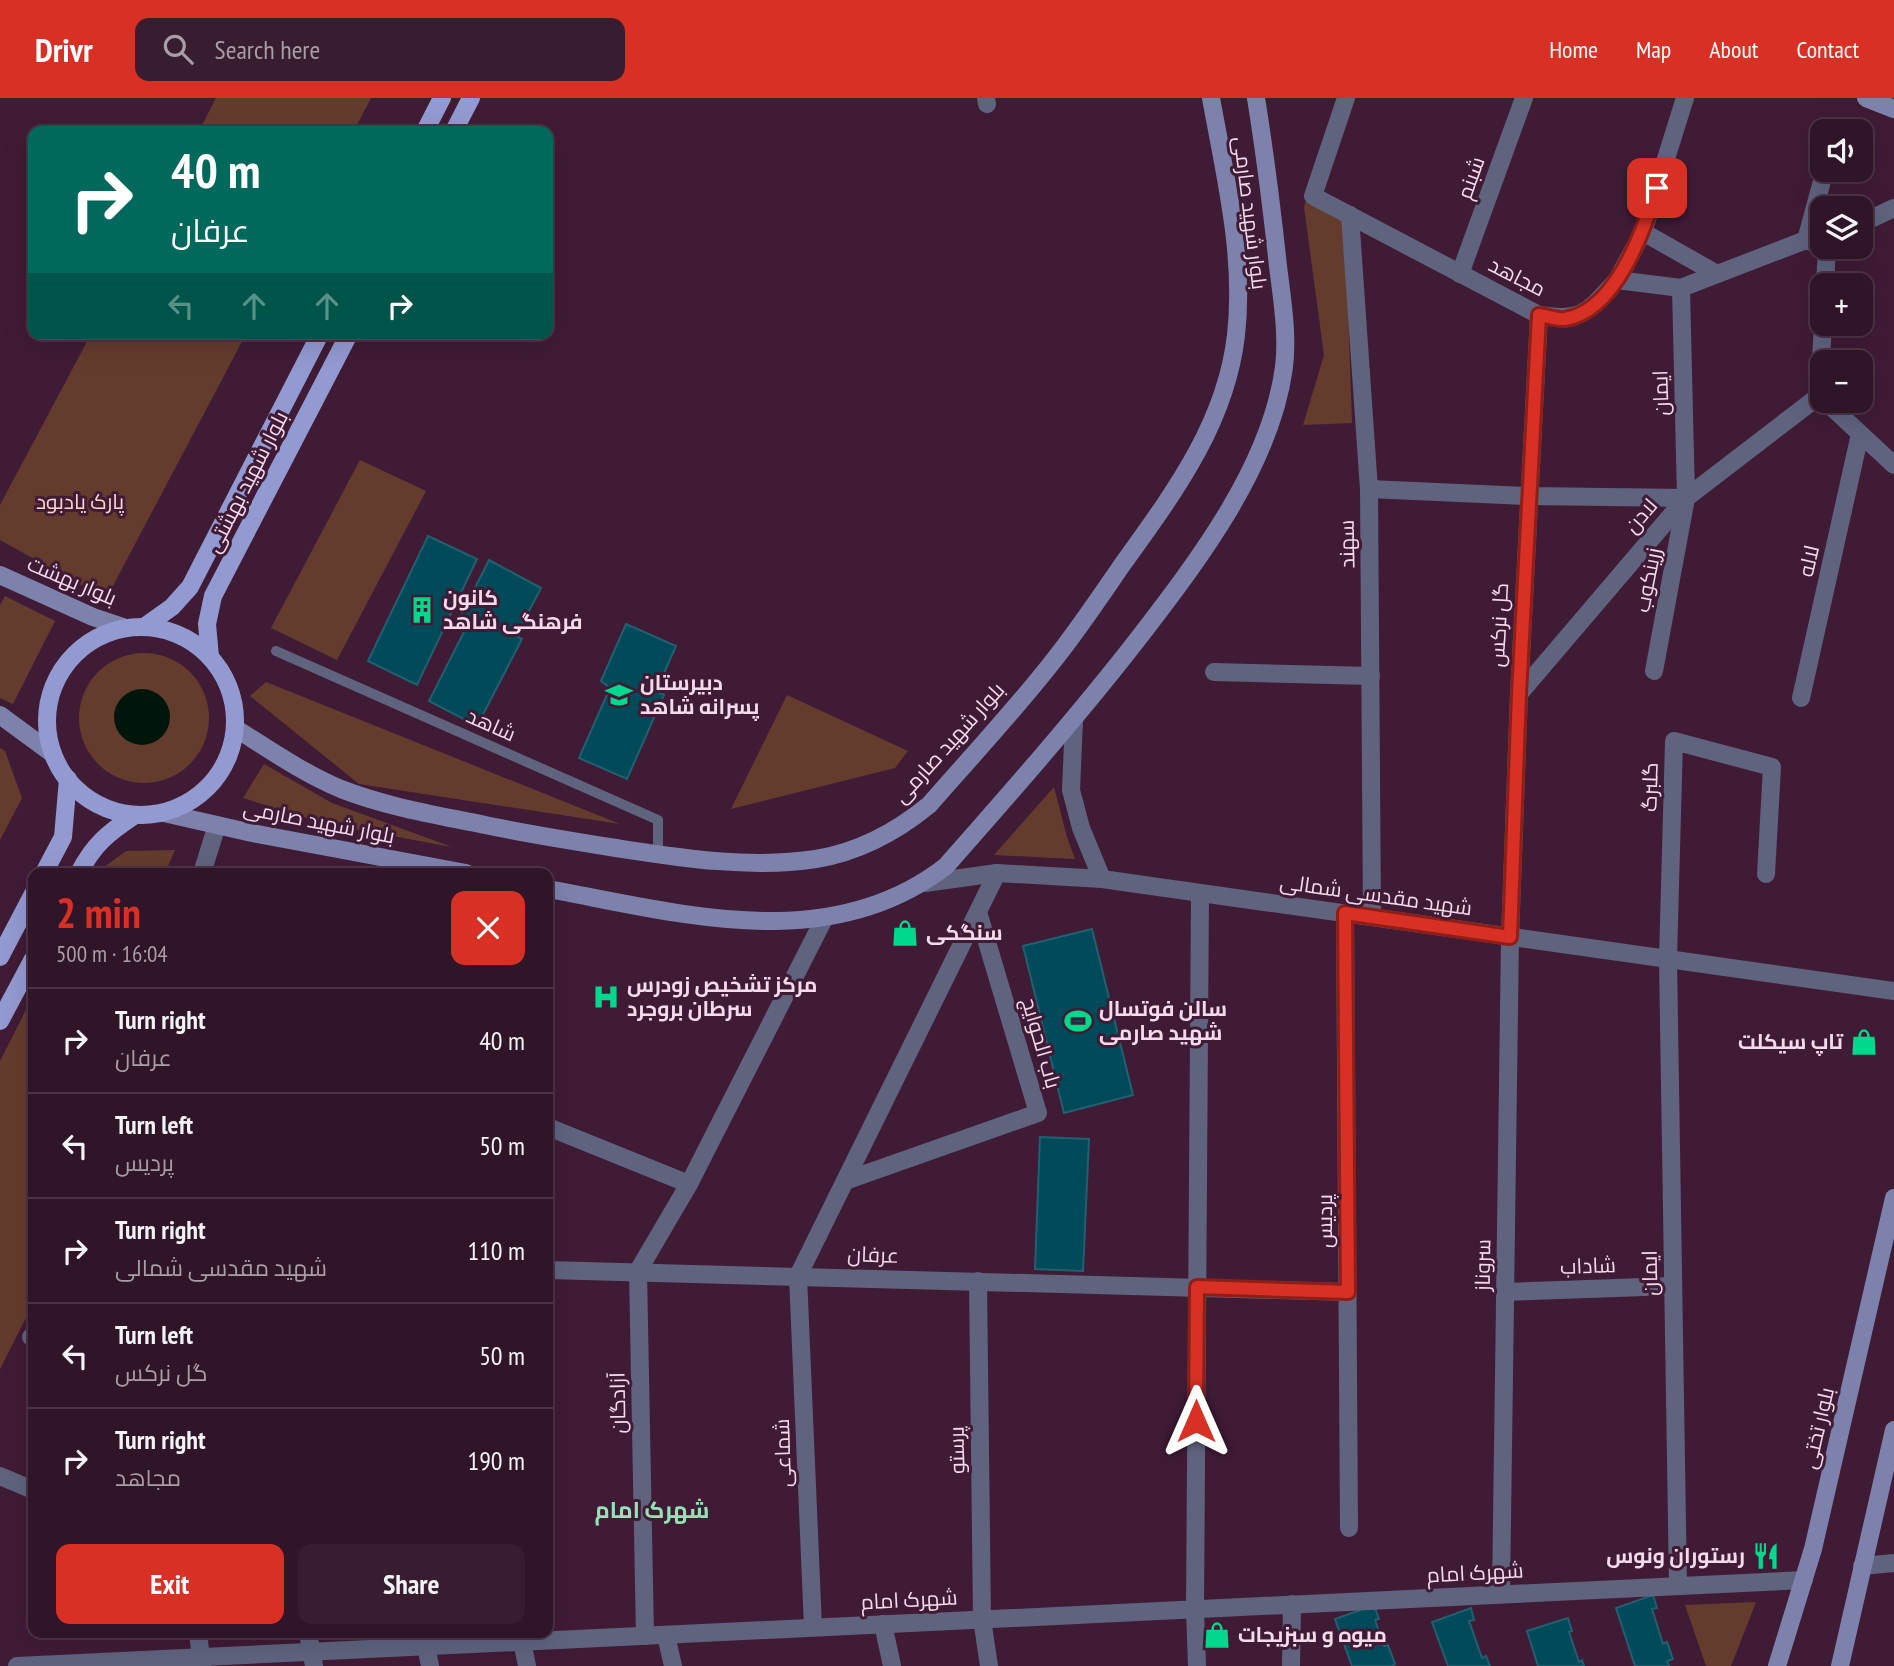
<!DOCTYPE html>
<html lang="en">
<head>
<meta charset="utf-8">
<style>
	:root { --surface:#301428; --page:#381d30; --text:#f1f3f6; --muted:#a89ea8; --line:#4b3345; --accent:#d93025 }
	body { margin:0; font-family:"PT Sans Narrow",Cairo,sans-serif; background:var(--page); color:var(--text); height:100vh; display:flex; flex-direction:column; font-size:26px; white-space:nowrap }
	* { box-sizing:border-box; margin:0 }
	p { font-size:23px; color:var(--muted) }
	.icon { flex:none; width:38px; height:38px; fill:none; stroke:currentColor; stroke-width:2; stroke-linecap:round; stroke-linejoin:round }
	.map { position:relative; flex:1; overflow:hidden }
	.drawer { position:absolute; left:28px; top:770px; width:525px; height:770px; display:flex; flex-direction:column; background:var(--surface); border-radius:14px; box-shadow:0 7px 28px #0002,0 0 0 2px var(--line) }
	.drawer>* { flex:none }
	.banner { position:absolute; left:28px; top:28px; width:525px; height:214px; border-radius:14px; box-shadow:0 7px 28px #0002,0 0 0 2px var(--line); background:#00695c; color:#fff; overflow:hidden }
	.fabs { position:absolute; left:1810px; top:21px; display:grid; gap:14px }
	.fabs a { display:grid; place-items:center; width:63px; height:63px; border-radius:14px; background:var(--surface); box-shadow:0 7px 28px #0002,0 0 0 2px var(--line); font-size:35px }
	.pin { position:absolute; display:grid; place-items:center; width:60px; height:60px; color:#fff; margin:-30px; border-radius:14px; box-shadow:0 4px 10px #0006 }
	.me { position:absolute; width:77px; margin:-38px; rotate:0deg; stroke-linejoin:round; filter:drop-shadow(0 0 5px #0008) }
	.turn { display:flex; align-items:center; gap:24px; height:147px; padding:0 28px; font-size:32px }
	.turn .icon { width:91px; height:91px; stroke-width:2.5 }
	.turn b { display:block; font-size:49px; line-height:60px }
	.lanes { display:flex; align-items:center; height:66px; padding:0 28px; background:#0003; justify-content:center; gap:35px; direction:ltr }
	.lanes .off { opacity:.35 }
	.round { display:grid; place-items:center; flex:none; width:74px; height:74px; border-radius:14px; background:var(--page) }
	.headline { display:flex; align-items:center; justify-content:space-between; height:119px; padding:0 28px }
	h1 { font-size:42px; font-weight:700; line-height:52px; color:var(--accent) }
	.action { display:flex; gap:14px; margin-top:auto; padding:14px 28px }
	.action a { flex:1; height:80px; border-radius:14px; background:var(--accent); color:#fff; font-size:28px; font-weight:700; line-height:80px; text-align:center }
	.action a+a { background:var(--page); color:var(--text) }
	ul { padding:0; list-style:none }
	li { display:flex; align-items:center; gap:21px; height:105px; padding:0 28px; border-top:2px solid var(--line) }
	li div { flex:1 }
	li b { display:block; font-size:26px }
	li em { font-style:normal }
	header { display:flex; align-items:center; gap:42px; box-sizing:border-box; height:98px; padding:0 35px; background:var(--accent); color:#fff }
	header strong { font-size:33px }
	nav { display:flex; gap:38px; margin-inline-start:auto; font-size:24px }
	.search { width:490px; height:63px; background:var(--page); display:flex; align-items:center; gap:18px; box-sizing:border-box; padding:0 24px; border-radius:14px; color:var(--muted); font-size:26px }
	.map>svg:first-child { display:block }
	.green { fill:#643c2e }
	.water { fill:#01160a }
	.building { fill:#004a5a; stroke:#206071; stroke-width:2 }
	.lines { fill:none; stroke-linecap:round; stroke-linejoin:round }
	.service { stroke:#5f637e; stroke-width:10 }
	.minor { stroke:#5f637e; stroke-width:18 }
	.tertiary { stroke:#5f637e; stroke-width:18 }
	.secondary { stroke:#7d82ad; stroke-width:18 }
	.primary { stroke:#939ad1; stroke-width:18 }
	.route-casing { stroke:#8d1f18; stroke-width:18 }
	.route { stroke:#d93025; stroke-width:12 }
	.labels { text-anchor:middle; stroke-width:6; stroke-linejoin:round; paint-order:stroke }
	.street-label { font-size:21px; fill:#f4dbec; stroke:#401b36 }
	.park-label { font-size:21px; fill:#fed5c8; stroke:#401b36 }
	.poi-label { font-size:21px; font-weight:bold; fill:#f4dbec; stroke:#401b36; text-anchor:start }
	.neighbourhood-label { font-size:23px; font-weight:bold; fill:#94e3b7; stroke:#401b36 }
</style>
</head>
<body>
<header>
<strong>Drivr</strong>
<div class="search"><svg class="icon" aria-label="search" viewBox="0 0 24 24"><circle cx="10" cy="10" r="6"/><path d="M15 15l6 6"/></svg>Search here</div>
<nav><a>Home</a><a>Map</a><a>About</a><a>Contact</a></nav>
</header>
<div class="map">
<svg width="1894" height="1568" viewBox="0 0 1894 1568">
	<rect width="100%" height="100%" fill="#401b36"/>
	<g class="green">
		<path d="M 216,0 L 371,0 L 354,33 L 199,33 Z"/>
		<path d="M 1307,99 L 1345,124 L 1352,325 L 1303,327 L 1324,257 L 1304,109 Z"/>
		<path d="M 91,236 L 246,236 L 106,501 L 0,442 L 0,407 Z"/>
		<path d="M 360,362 L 426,393 L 337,562 L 271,530 Z"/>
		<path d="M 5,498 L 55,523 L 13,606 L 0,600 L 0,507 Z"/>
		<circle cx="144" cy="620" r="65"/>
		<path d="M 266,584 L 620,726 L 359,686 L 250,598 Z"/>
		<path d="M 787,597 L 908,653 L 895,670 L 731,711 Z"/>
		<path d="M 0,650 L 5,653 L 22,700 L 0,742 Z"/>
		<path d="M 264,666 L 332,705 L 452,749 L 327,726 L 243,700 Z"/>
		<path d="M 1054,689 L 1067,739 L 1075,761 L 994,757 Z"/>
		<path d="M 175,752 L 165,775 L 96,775 L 126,753 Z"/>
		<path d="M 33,898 L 33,1206 L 0,1271 L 0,963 Z"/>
		<path d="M 1756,1504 L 1731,1568 L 1706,1568 L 1685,1507 Z"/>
	</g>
	<circle class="water" cx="142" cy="619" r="28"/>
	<g class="building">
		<path d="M 428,438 L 477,461 L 417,587 L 368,563 Z"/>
		<path d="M 489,462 L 541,490 L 516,538 L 522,541 L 477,628 L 429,603 L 466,530 L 458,523 Z"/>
		<path d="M 626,526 L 676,548 L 656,593 L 664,597 L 627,681 L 579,660 L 610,590 L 601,583 Z"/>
		<path d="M 1092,831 L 1133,997 L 1064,1015 L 1023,848 Z"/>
		<path d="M 1040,1039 L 1089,1041 L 1083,1173 L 1035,1171 Z"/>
		<path d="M 1653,1497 L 1657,1510 L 1652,1511 L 1663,1546 L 1667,1544 L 1673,1561 L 1667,1563 L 1669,1568 L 1635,1568 L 1616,1510 Z"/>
		<path d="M 1374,1507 L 1379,1521 L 1375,1522 L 1384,1548 L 1388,1547 L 1395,1566 L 1392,1568 L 1352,1568 L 1335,1521 Z"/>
		<path d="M 1471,1510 L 1474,1522 L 1469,1523 L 1482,1560 L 1486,1558 L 1490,1568 L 1448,1568 L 1432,1524 Z"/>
		<path d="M 1568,1520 L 1572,1533 L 1569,1534 L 1579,1564 L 1582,1562 L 1584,1568 L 1538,1568 L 1527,1533 Z"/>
	</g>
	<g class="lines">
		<path class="service" d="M 276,553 L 658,722 L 658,756"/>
		<g class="minor">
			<path d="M 986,0 L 987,6"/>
			<path d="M 1346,0 L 1313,98 L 1539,217 C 1584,224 1588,213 1617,182 L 1681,190 L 1806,142 L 1817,146 L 1822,144"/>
			<path d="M 1835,33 L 1836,30"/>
			<path d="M 1350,117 L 1369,391"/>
			<path d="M 1860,126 L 1894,110"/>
			<path d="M 1643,134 L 1717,176"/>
			<path d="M 1806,142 L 1825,72"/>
			<path d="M 1460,176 L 1524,0"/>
			<path d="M 1617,182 L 1643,134 L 1685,0"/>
			<path d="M 1825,187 L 1827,149"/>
			<path d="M 1819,298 L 1823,226"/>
			<path d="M 1825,303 L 1894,367"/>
			<path d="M 1654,573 L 1686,400 L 1681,190"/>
			<path d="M 1214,574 L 1371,578"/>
			<path d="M 1519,596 L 1686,400 L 1819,298 L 1822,300"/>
			<path d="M 1801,600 L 1860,336"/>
			<path d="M 202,775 L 217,727"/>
			<path d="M 1345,815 L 1349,1430"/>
			<path d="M 1372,819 L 1369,391 L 1528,398 L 1686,400"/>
			<path d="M 548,1029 L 689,1086"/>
			<path d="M 845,1083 L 1038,1015 L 978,814"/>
			<path d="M 548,1172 L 1348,1194"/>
			<path d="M 978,1183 L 982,1521 L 989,1568"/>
			<path d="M 1505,1194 L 1673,1188"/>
			<path d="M 31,1239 L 33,1240"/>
			<path d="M 0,1378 L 33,1392"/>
			<path d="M 1862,1468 L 1894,1465"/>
			<path d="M 1678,1488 L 1668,861 L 1674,643 L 1772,669 L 1766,776"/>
			<path d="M 1501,1496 L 1510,839 L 1519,596 L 1539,217"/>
			<path d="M 883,1526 L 892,1568"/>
			<path d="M 813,1529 L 798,1178 L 997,775"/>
			<path d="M 198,1535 L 202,1568"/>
			<path d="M 308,1535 L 314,1568"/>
			<path d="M 666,1537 L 673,1568"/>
			<path d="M 645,1538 L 638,1173 L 689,1086 L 825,819"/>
			<path d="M 522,1543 L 527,1568"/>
			<path d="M 426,1548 L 430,1568"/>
			<path d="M 1197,1568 L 1195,1511 L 1200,795"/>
			<path d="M 1291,1568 L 1292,1506"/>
		</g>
		<g class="tertiary">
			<path d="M 1074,622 L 1071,692 L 1081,730 L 1102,781"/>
			<path d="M 925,785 L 997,775 L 1102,781 L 1894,893"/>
			<path d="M 17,1568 L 1804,1482"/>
		</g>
		<g class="secondary">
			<path d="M 1866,0 L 1894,11"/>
			<path d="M 0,477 L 93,519 L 126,530"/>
			<path d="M 0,617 L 53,656"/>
			<path d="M 235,630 C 270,652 303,675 341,691 C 387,709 437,717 485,727 C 528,736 572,743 616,750 C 681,760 750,771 816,761 C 859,754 896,734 929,707 C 971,659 1015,612 1054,562 C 1078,532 1100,499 1122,467 C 1173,396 1226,326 1236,237 C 1245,158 1225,78 1211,0"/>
			<path d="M 164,715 L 252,735 L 466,775"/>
			<path d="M 548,791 C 680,815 829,859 946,768 C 1013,692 1079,617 1141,537 C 1200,460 1271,367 1284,269 C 1288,236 1282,201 1278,168 C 1272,112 1265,56 1256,0"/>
			<path d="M 1777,1568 L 1813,1451 L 1894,1100"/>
			<path d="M 1840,1568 L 1894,1332"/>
		</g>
		<g class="primary">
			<path d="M 425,33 L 442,0"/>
			<path d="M 454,33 L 471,0"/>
			<path d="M 144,529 L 172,509 L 190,489 L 320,236"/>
			<circle cx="141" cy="623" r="94"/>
			<path d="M 210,559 L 207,526 L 213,498 L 349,236"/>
			<path d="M 44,775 L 63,739 L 68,681"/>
			<path d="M 79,775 C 94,746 108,735 135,717"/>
			<path d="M 0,859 L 33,796"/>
			<path d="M 0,923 L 33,861"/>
		</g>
	</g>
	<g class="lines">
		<defs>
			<path id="route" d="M 1196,1323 L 1197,1189 L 1348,1194 L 1345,815 L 1510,839 L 1519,596 L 1539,217 C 1547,218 1557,222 1565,221 C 1616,213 1644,132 1657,90"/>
		</defs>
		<use href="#route" class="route-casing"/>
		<use href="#route" class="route"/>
	</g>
	<defs>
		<symbol id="building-bare" viewBox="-9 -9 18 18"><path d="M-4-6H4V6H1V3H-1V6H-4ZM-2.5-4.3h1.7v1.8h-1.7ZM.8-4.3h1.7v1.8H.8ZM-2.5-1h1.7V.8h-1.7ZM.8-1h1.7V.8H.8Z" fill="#00d98c" stroke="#401b36" stroke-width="2.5" paint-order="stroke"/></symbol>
		<symbol id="school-bare" viewBox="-9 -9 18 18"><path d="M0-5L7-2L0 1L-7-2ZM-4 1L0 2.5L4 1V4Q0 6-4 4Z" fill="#00d98c" stroke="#401b36" stroke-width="2.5" paint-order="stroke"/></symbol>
		<symbol id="shop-bare" viewBox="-9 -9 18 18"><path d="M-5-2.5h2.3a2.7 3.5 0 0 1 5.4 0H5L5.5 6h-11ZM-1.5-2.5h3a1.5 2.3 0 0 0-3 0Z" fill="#00d98c" stroke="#401b36" stroke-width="2.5" paint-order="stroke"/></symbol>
		<symbol id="hospital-bare" viewBox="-9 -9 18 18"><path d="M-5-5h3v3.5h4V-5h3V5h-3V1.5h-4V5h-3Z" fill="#00d98c" stroke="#401b36" stroke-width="2.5" paint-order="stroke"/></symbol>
		<symbol id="stadium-bare" viewBox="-9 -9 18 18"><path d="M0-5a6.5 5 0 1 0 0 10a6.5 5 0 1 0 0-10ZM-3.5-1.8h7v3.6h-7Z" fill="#00d98c" stroke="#401b36" stroke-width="2.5" paint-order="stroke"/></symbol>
		<symbol id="restaurant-bare" viewBox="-9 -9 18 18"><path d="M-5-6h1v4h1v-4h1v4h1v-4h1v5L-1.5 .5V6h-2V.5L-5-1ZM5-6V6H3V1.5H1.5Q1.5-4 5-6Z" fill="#00d98c" stroke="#401b36" stroke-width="2.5" paint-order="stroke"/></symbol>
	</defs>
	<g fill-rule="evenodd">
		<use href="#building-bare" x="403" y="493" width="38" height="38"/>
		<use href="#school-bare" x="600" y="578" width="38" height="38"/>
		<use href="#shop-bare" x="886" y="816" width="38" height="38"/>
		<use href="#hospital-bare" x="587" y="880" width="38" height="38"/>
		<use href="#stadium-bare" x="1059" y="904" width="38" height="38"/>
		<use href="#shop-bare" x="1845" y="925" width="38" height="38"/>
		<use href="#restaurant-bare" x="1747" y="1439" width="38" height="38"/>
		<use href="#shop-bare" x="1198" y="1518" width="38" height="38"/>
	</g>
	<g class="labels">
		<g class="street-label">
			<text transform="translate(1471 80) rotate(-70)" y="7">شبنم</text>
			<text transform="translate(1250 115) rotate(83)" y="7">بلوار شهید صارمی</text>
			<text transform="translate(1517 179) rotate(27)" y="7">مجاهد</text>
			<text transform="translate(1661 295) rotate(-92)" y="7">ایمان</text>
			<text transform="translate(247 384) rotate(-63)" y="7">بلوار شهید بهشتی</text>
			<text transform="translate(1641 418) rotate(-49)" y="7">لادن</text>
			<text transform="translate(1347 446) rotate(-91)" y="7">سهند</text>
			<text transform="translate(1809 463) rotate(-77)" y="7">لاله</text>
			<text transform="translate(1648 482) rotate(-79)" y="7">زرینکوب</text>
			<text transform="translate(72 483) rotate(23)" y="7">بلوار بهشت</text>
			<text transform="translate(1499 527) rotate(-87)" y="7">گل نرکس</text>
			<text transform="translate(491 627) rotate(24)" y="7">شاهد</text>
			<text transform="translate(949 645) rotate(-48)" y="7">بلوار شهید صارمی</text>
			<text transform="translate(1650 689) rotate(-88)" y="7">گلبرگ</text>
			<text transform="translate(319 724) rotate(11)" y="7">بلوار شهید صارمی</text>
			<text transform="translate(1376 797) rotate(8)" y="7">شهید مقدسی شمالی</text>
			<text transform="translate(1041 945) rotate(74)" y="7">باب الحوایج</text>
			<text transform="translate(1325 1123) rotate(-90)" y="7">پردیس</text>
			<text transform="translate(873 1157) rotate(2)" y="7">عرفان</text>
			<text transform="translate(1483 1167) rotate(-89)" y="7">سروناز</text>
			<text transform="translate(1588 1168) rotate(-2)" y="7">شاداب</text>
			<text transform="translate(1650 1175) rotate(-91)" y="7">ایمان</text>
			<text transform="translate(618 1305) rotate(-91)" y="7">آزادگان</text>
			<text transform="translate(1818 1330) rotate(-77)" y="7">بلوار تختی</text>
			<text transform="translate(957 1352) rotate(-91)" y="7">پرستو</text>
			<text transform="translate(783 1355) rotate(-92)" y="7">شماعی</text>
			<text transform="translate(1475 1475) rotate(-3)" y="7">شهرک امام</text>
			<text transform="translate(909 1502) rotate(-3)" y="7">شهرک امام</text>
		</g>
		<g class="park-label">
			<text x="80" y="411">پارک یادبود</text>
		</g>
		<g class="poi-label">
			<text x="443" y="507">کانون<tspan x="443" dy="24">فرهنگی شاهد</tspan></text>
			<text x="640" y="592">دبیرستان<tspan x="640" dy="24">پسرانه شاهد</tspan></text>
			<text x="926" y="842">سنگکی</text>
			<text x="627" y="894">مرکز تشخیص زودرس<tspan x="627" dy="24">سرطان بروجرد</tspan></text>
			<text x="1099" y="918">سالن فوتسال<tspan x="1099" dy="24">شهید صارمی</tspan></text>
			<text x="1843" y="951" text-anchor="end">تاپ سیکلت</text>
			<text x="1745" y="1465" text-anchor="end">رستوران ونوس</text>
			<text x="1238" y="1544">میوه و سبزیجات</text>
		</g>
		<g class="neighbourhood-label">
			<text x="652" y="1420">شهرک امام</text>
		</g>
	</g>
</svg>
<div class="fabs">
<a><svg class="icon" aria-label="sound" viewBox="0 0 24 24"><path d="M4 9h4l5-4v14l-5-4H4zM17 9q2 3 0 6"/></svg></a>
<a><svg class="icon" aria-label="layers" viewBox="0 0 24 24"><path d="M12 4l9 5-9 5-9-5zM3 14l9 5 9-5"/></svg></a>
<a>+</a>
<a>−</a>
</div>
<div class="pin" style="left:1657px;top:90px;background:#d93025"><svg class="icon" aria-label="arrive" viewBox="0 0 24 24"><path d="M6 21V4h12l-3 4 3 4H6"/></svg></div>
<svg class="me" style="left:1196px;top:1323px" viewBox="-20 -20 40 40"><path d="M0-17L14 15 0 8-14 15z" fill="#d93025" stroke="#fff" stroke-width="4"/></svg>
<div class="banner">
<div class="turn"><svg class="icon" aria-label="right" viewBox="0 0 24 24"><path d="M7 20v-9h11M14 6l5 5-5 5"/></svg><div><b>40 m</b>عرفان</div></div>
<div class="lanes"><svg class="icon off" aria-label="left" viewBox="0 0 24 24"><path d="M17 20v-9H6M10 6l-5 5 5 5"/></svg><svg class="icon off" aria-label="ahead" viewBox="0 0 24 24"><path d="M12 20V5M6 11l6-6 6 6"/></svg><svg class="icon off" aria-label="ahead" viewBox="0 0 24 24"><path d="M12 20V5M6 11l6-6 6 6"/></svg><svg class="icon" aria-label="right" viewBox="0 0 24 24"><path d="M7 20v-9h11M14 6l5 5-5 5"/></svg></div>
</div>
<section class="drawer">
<div class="headline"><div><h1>2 min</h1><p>500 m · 16:04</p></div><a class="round" style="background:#d93025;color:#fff"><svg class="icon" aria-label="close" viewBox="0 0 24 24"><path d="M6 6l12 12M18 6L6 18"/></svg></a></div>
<ul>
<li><svg class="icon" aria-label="right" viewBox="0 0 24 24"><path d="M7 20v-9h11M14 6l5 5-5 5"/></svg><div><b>Turn right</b><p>عرفان</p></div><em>40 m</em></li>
<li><svg class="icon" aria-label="left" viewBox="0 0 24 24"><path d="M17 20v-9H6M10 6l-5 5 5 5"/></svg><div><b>Turn left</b><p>پردیس</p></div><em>50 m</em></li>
<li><svg class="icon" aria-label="right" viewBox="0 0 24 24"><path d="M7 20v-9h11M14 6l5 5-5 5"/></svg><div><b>Turn right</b><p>شهید مقدسی شمالی</p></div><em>110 m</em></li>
<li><svg class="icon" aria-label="left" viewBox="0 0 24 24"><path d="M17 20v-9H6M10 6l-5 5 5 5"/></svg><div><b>Turn left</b><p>گل نرکس</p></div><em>50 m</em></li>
<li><svg class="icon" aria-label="right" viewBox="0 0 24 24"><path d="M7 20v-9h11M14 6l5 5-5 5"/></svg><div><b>Turn right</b><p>مجاهد</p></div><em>190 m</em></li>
</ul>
<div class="action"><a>Exit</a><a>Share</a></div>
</section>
</div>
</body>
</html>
